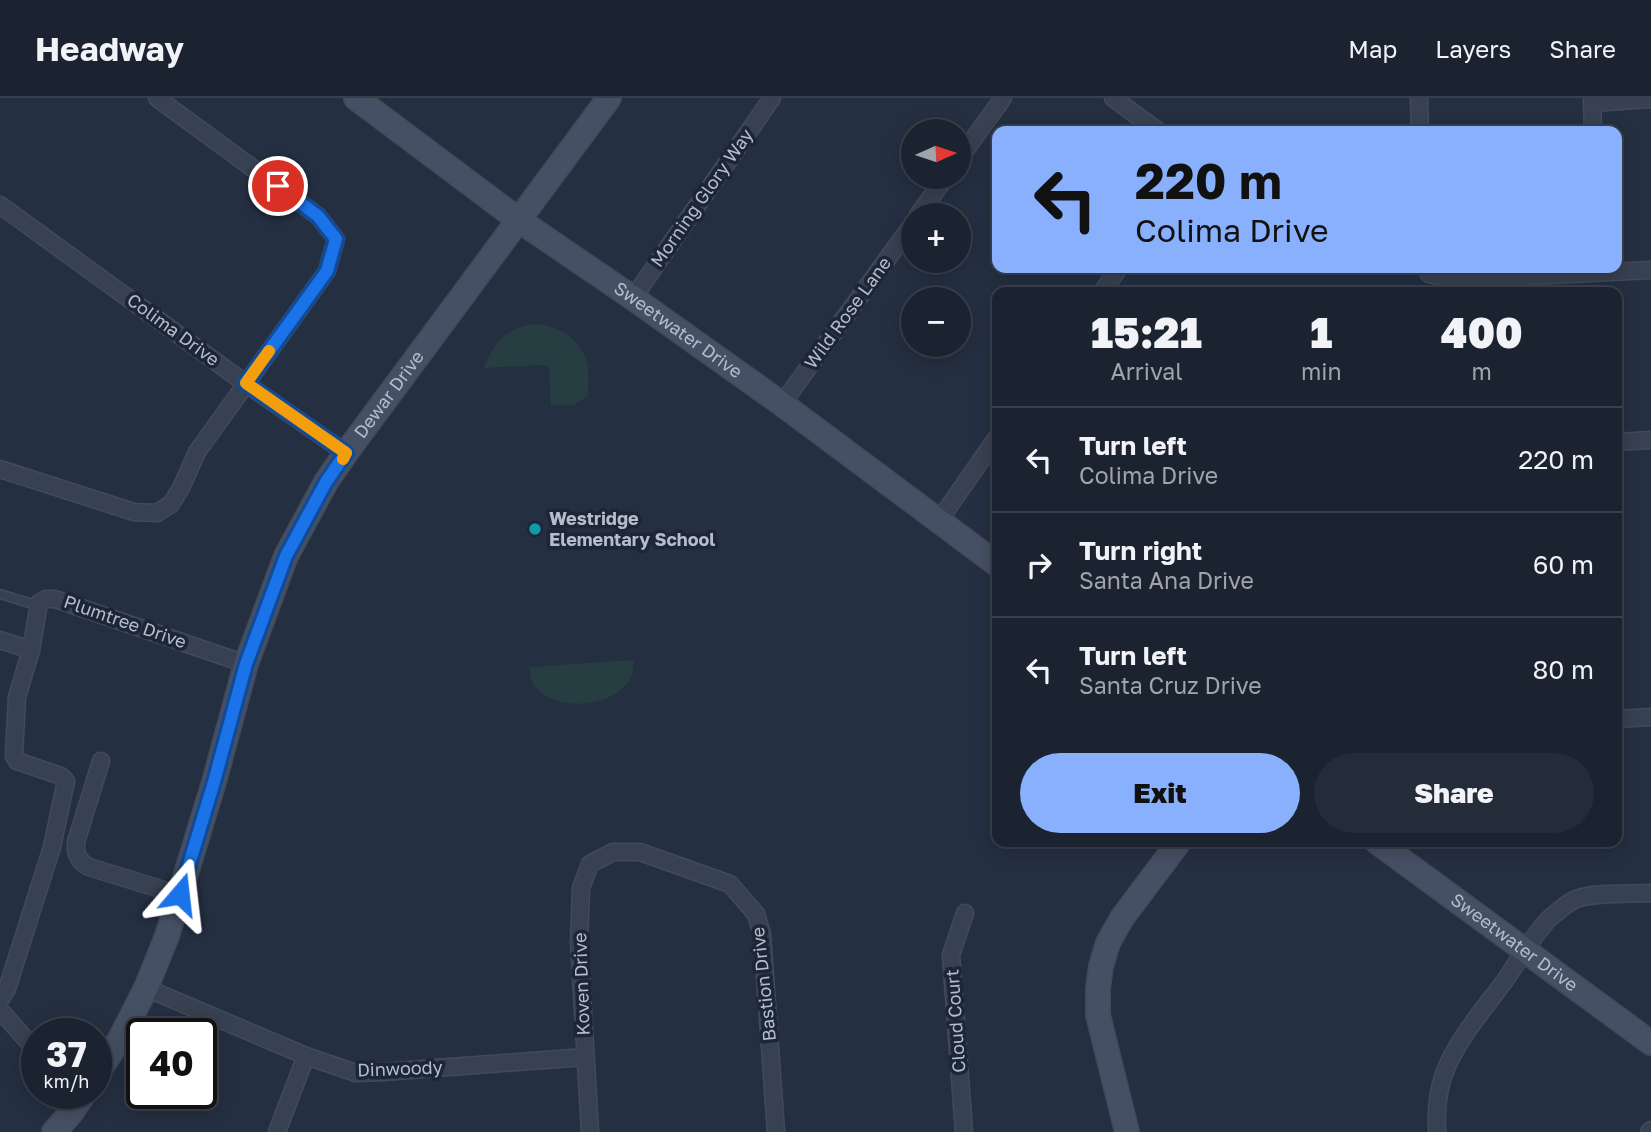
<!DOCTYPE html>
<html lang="en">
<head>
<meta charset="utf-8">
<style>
	:root { --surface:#1b2331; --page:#242b39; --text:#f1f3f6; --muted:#a0a4ab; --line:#39404d; --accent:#88b0fd }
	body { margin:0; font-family:"Golos Text",sans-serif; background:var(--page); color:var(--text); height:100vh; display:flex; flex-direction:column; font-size:26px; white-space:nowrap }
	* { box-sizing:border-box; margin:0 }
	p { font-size:23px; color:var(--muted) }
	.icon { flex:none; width:38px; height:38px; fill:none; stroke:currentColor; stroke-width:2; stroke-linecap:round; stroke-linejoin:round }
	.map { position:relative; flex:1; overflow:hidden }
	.drawer { position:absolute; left:992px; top:189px; width:630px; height:560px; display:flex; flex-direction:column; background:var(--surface); border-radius:14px; box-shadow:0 4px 18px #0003,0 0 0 2px var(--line) }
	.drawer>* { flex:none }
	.hud { position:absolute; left:992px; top:28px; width:630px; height:147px; border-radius:14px; box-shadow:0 4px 18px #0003,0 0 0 2px var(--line); background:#88b0fd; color:#111; overflow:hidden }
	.needle { width:46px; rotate:87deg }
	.fabs { position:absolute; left:901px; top:21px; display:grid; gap:14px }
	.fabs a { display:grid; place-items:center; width:70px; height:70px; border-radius:50%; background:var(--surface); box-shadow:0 4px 18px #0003,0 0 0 2px var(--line); font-size:35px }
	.speed { position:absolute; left:21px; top:920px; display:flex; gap:14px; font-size:35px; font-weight:700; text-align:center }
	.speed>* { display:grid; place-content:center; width:91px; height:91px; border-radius:50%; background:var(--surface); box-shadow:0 4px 18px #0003,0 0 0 2px var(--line); line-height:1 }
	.speed small { font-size:18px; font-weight:400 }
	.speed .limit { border:4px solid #111; border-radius:10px; background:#fff; color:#111 }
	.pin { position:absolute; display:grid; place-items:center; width:60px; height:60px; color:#fff; margin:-30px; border:4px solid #fff; border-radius:50%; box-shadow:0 2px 7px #0007 }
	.me { position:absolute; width:77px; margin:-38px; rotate:17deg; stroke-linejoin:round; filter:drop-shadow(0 0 5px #0008) }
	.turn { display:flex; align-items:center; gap:24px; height:147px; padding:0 28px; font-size:32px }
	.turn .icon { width:91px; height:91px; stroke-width:2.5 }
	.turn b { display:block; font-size:49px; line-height:60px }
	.eta { display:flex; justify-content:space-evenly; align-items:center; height:119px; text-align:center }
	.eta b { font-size:42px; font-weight:800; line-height:49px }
	.primary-button { display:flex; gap:14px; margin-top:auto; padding:14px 28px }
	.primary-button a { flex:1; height:80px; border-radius:42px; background:var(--accent); color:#111; font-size:28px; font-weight:800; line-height:80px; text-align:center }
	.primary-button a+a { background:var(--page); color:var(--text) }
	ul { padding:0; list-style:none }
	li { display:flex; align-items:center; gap:21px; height:105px; padding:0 28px; border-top:2px solid var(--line) }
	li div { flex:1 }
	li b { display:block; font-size:26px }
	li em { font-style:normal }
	header { display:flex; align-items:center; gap:42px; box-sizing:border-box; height:98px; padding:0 35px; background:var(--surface); border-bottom:2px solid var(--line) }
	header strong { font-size:33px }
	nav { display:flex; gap:38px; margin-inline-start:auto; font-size:24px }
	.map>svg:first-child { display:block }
	.green { fill:#263d42 }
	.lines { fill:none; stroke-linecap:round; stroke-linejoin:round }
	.lane-casing { stroke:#424a5a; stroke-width:11 }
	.street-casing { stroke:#424a5a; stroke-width:19 }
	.secondary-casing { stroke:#424a5a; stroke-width:26 }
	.lane { stroke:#384151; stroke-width:8 }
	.street { stroke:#384151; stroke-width:16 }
	.secondary { stroke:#465064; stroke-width:23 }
	.route-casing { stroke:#114b97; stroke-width:18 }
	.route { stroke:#1a73e8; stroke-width:12 }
	.slow { stroke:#f59e0b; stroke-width:12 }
	.culture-dot { fill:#0f9aa8; stroke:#1d2636; stroke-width:2.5 }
	.labels { text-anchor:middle; stroke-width:7; stroke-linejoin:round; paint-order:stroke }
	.street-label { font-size:18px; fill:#b5bccb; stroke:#1d2636 }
	.poi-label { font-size:18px; font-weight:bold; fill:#b5bccb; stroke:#1d2636; text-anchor:start }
</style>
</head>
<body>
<header>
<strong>Headway</strong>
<nav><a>Map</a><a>Layers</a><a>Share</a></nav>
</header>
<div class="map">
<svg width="1651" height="1034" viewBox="0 0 1651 1034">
	<rect width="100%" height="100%" fill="#242f41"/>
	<g class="green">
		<path d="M 537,226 C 562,229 584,243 588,270 C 589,279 588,289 588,298 L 574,307 L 551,308 L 549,270 L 546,267 L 484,270 C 494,242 507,229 537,226 Z"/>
		<path d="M 634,562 C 633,569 633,578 629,583 C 611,610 558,614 536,590 C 531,584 530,576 529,569 Z"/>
	</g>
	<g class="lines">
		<defs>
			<path id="lane" d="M 0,496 L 39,508"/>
			<g id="street">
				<path d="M 1113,0 L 1158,33"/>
				<path d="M 1419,0 L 1420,33"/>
				<path d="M 1592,0 L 1593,33"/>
				<path d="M 1592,5 L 1651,1"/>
				<path d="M 959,61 L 1003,0"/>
				<path d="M 0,107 L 245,285 L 346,355"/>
				<path d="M 918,117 L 946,79"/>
				<path d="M 1427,170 L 1429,176 L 1456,182 L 1651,172"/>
				<path d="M 1102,194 L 1119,170"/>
				<path d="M 633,200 L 772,0"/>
				<path d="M 782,306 L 914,124"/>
				<path d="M 1617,344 L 1651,342"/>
				<path d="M 0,371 L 134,414 L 157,415 L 171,406 L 181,390 L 197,354 L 327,173 L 336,141 L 318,118 L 157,0"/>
				<path d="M 938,424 L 998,338"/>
				<path d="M 0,542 L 31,552 L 39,505 L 46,501 L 55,501 L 246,566"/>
				<path d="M 1617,621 L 1651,619"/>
				<path d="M 101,663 L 76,744 C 75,756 79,764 89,769 L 180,797"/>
				<path d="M 146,890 L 306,958 L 356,975 L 384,974 L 585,959"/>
				<path d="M 0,902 L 7,891 L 52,749 L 66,683 L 61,678 L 17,663 L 14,658 L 17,599 L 31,552"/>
				<path d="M 0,912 L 37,954"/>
				<path d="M 277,1034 L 306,958"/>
				<path d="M 590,1034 L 579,843 L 581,790 L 590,766 L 613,754 L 640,754 L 730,786 L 756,816 L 762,836 L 776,1034"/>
				<path d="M 964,1034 L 951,857 L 965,815"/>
				<path d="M 1437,1034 C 1436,1014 1437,995 1444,976 C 1456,942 1485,910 1506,881 C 1520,861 1532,838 1550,820 C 1558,813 1567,805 1576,801 C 1594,794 1631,796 1651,795"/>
				<path d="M 1649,1034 L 1651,1032"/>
			</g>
			<g id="secondary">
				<path id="s1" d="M 356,0 L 520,123 L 633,200 L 782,306 L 998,467"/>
				<path id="s2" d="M 1377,744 L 1651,945"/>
				<path id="s3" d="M 96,977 L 120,941 L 146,890 L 167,838 L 214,684 L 246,566 L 286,458 L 326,384 L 346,355 L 609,0"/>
				<path d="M 54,1034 L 71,1015 L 84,996"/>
				<path d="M 1127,1034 L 1098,917 L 1098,891 L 1101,868 L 1108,845 L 1122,820 L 1179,744"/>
			</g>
		</defs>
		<use href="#lane" class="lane-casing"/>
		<use href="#street" class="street-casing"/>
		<use href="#secondary" class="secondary-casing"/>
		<use href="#lane" class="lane"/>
		<use href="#street" class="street"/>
		<use href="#secondary" class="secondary"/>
	</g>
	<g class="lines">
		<defs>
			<path id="route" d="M 180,796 L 214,684 L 246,566 L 286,458 L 326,384 L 346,355 L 246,285 L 327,173 L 336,141 L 318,118 L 278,88"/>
		</defs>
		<use href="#route" class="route-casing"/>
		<use href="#route" class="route"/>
		<path class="slow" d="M 269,253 L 246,285 L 346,355 L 343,361"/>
	</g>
	<circle class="culture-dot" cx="535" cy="431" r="7"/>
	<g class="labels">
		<g class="street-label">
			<text transform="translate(702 100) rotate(-55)" y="6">Morning Glory Way</text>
			<text transform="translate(848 215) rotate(-54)" y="6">Wild Rose Lane</text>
			<text transform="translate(173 232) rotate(36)" y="6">Colima Drive</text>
			<text dy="6" stroke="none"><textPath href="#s1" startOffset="397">Sweetwater Drive</textPath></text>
			<text dy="6" stroke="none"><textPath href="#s3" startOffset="747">Dewar Drive</textPath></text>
			<text transform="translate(125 524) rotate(19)" y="6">Plumtree Drive</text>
			<text dy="6" stroke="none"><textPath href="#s2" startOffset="170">Sweetwater Drive</textPath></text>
			<text transform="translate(582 886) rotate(-92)" y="6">Koven Drive</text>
			<text transform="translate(764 886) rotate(-96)" y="6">Bastion Drive</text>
			<text transform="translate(956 923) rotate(-94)" y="6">Cloud Court</text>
			<text transform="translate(400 971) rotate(-2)" y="6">Dinwoody</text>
		</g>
		<g class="poi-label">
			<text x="549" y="427">Westridge<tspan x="549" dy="21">Elementary School</tspan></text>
		</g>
	</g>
</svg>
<div class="fabs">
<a><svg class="needle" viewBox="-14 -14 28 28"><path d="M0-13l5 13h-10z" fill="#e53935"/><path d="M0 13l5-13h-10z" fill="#a0a4ab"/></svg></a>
<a>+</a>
<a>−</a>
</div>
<div class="speed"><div>37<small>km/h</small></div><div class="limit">40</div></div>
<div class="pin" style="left:278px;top:88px;background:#d93025"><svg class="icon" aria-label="arrive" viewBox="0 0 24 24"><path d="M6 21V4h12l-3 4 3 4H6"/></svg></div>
<svg class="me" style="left:180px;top:796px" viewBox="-20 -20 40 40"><path d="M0-17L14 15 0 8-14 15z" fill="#1a73e8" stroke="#fff" stroke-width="4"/></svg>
<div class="hud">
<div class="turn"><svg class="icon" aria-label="left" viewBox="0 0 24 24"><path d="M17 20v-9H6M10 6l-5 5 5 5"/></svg><div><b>220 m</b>Colima Drive</div></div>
</div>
<section class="drawer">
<div class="eta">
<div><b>15:21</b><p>Arrival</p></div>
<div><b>1</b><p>min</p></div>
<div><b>400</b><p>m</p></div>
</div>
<ul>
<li><svg class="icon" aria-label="left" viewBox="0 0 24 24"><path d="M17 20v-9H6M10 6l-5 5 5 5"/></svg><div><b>Turn left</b><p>Colima Drive</p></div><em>220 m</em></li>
<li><svg class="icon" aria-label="right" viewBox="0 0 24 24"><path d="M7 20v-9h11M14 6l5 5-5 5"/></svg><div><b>Turn right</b><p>Santa Ana Drive</p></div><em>60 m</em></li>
<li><svg class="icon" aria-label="left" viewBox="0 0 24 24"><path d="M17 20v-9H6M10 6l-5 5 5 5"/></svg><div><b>Turn left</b><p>Santa Cruz Drive</p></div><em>80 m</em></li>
</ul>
<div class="primary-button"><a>Exit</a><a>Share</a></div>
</section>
</div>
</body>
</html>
